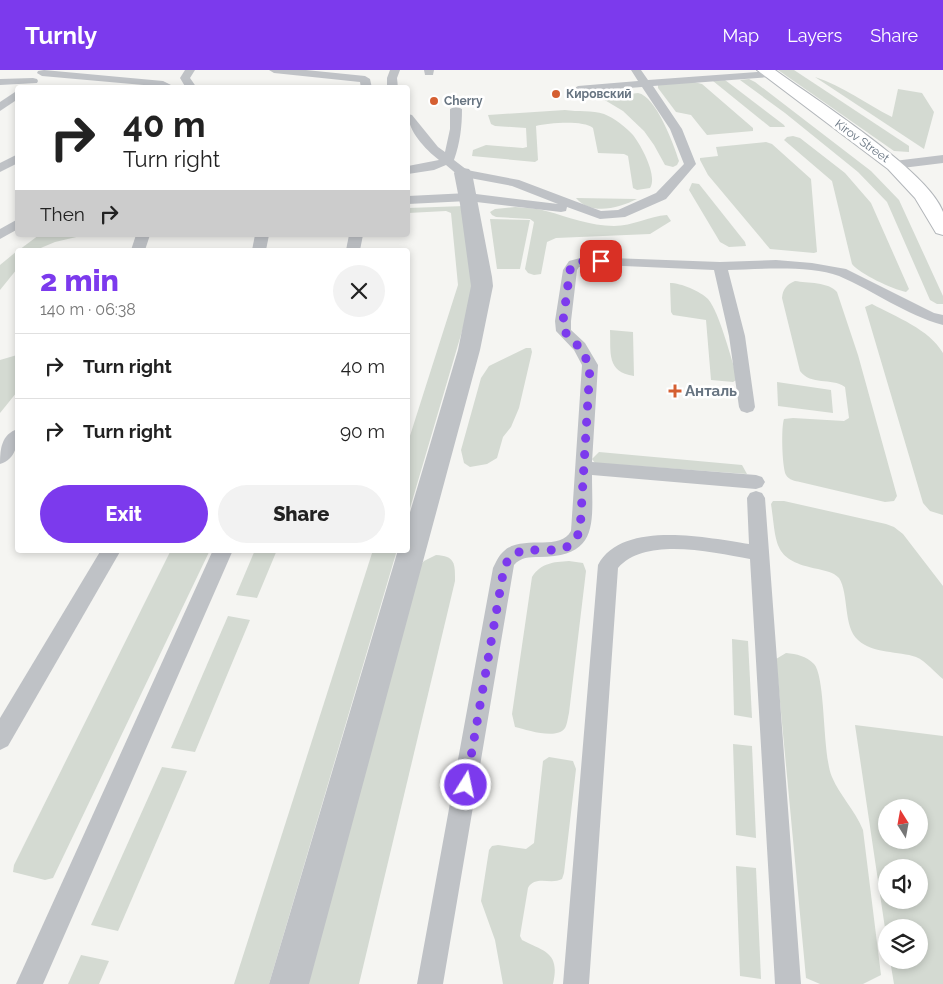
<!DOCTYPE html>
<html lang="en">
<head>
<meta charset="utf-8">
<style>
	:root { --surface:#fff; --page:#f2f2f2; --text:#222; --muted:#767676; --line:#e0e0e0; --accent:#7c3aed }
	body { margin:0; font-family:Raleway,sans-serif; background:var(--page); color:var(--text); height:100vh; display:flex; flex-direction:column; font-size:19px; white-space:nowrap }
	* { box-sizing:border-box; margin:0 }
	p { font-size:16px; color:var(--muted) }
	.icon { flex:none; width:28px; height:28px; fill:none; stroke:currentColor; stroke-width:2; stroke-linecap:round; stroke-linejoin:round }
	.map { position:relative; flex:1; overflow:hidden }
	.sheet { position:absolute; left:15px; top:178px; width:395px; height:305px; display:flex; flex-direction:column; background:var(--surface); border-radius:5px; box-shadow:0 2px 8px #0003 }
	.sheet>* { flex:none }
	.banner { position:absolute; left:15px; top:15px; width:395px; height:152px; border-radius:5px; box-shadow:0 2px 8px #0003; background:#fff; color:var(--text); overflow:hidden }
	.needle { width:32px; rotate:349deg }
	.controls { position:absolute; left:878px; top:729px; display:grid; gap:10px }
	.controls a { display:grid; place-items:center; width:50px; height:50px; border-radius:50%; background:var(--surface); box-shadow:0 2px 8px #0003; font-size:25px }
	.pin { position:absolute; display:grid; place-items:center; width:42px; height:42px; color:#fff; margin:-21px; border-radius:10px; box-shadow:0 2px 8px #0006 }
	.me { position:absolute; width:55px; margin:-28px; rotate:10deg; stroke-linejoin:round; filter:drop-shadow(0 0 4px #0008) }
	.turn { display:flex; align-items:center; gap:18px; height:105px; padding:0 25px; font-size:22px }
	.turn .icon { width:65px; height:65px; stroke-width:2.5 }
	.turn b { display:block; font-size:35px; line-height:42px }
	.then { display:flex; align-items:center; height:48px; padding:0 25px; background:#0003; gap:10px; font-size:19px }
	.round { display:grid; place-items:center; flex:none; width:52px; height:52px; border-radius:26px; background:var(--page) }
	.head { display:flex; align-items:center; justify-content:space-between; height:85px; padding:0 25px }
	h1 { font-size:30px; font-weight:800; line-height:38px; color:var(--accent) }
	.action { display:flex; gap:10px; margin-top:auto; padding:10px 25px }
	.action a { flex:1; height:58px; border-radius:30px; background:var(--accent); color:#fff; font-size:20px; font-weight:800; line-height:58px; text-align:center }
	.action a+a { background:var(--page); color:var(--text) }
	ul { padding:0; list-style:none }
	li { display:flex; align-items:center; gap:15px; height:65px; padding:0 25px; border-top:1px solid var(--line) }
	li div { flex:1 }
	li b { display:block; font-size:19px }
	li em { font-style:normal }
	header { display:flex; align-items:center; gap:30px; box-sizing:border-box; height:70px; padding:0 25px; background:var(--accent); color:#fff }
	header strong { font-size:24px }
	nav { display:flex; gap:28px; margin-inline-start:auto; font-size:18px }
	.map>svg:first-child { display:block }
	.green { fill:#d4dad2; fill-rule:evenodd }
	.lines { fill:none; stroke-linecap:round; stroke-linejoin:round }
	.secondary-casing { stroke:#b2b6ba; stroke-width:2 }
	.service { fill:#bfc2c6; fill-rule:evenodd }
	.minor { fill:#bfc2c6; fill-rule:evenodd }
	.secondary { fill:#fff; fill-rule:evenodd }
	.route { stroke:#7c3aed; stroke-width:9; stroke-dasharray:0 16.2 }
	.poi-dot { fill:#d55f32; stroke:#fff; stroke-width:2 }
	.labels { text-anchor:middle; stroke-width:5; stroke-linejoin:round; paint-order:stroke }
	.far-poi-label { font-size:12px; font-weight:bold; fill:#677481; stroke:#fff; text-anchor:start }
	.far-street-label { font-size:12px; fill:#677481; stroke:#fff }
	.poi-label { font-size:15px; font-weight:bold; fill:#677481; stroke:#fff; text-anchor:start }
</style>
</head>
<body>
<header>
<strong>Turnly</strong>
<nav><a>Map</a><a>Layers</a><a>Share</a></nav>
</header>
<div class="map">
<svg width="943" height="914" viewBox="0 0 943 914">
	<rect width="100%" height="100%" fill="#f5f5f2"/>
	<g class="green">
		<path d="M 778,0 L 794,0 L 909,76 L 909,82 L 894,81 Z"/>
		<path d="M 815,7 C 843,16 866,34 892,47 L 898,19 L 922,23 L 934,42 L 924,79 Z"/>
		<path d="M 749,9 L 755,12 L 871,101 L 899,130 L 943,226 L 943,234 L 937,234 L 930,230 L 887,132 L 858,102 L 785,43 L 740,10 Z"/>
		<path d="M 725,10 L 784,55 L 785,57 L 770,57 L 713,11 Z"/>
		<path d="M 694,12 L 702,14 L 753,58 L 753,61 L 707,65 L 691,45 L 676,42 L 658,18 L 658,15 Z"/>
		<path d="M 638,23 C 656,26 674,75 679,91 L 677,95 L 673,97 L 665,95 L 654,75 L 644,61 L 623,41 L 603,29 L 606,27 Z"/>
		<path d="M 565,40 C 578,42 592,40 604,44 C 614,48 626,57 633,65 C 641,75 658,106 650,118 L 637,120 L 633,118 L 628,86 L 624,84 L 598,83 L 593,58 C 583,50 549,53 536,56 L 538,90 L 535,92 L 472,86 L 473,80 L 486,75 L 523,78 L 527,77 L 526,58 L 495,56 L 491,54 L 488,45 Z"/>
		<path d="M 793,66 L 800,68 L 845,103 L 871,133 L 909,219 L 906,222 C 892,219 860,204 852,194 L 832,111 L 784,70 L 787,67 Z"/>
		<path d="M 766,72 L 772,74 L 811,109 L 817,182 L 814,183 L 770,179 L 708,105 L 700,90 L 700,88 L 718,86 L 716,77 Z"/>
		<path d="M 692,113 L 699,114 L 745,172 L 746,176 L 729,177 L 720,172 L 689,120 Z"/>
		<path d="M 576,128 L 637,129 C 619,138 591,146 576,128 Z"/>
		<path d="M 465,136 L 475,217 L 408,445 L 408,372 L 458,215 L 451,143 L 446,141 L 408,143 L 408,138 Z"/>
		<path d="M 515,137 C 525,138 536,138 546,141 C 569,147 590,156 614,156 C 633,156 649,146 667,145 L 671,151 L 650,164 L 556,168 L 547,172 L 541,204 L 534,205 L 528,203 L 525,199 L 534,152 L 530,149 L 496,147 L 492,145 L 490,142 L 495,139 Z"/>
		<path d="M 490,149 L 530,150 L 520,199 L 497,199 Z"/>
		<path d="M 39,165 L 85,165 L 55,172 L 36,180 L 19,180 Z"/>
		<path d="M 17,181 L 17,199 L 0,220 L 0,195 Z"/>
		<path d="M 795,211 C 807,213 829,212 837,222 L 858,285 L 897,426 L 894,431 L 885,432 L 800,412 C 795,411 789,410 786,405 C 782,397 781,357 784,349 L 793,348 L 844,351 L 849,348 L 845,317 C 831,307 811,316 800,301 L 782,228 C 783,219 786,215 795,211 Z"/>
		<path d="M 670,213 C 681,213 700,221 708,229 C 720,243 731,290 738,309 L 733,312 L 711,310 L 706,250 L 673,245 L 671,242 Z"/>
		<path d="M 872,234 C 896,247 929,259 943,283 L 943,445 L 930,441 L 923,433 L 865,237 Z"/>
		<path d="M 610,260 L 633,262 L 634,306 C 606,302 611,282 610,260 Z"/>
		<path d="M 526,278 L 531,278 L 532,282 L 519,338 L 511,357 L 503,367 L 497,388 L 487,394 L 470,397 L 464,393 L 461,380 L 481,308 L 489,296 Z"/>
		<path d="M 17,285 L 17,322 L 0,343 L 0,290 Z"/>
		<path d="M 777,312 L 831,320 L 833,343 L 778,336 Z"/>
		<path d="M 599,382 L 742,395 L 747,404 L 595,393 L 592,389 Z"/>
		<path d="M 773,431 L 784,431 L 886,454 L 894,457 L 903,464 L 943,516 L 943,609 C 935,603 926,591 916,587 C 899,581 873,584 858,570 C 843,557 849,523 839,508 C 833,502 826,501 818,499 C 772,490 777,474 771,434 Z"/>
		<path d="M 171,480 L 210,480 L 53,808 L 45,810 L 13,802 L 14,795 Z"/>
		<path d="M 255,480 L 277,480 L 257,528 L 236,525 Z"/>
		<path d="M 373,480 L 397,480 L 269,914 L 234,914 Z"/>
		<path d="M 436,485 C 455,486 455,493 455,511 L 359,914 L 307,914 L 419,497 L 424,491 Z"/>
		<path d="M 569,491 L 583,493 L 586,501 L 569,643 C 568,647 567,655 565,658 C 557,670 527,660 515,657 L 512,644 L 532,507 C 541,493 553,492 569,491 Z"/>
		<path d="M 228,546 L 250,550 L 195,682 L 171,678 Z"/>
		<path d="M 732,569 L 748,571 L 752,648 L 734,645 Z"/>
		<path d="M 786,583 C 797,584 806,586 814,594 C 826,607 822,684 832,707 C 840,726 855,740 863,760 L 881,905 L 863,914 L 820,914 L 806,908 L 776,589 Z"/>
		<path d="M 855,655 L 943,666 L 943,914 L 894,914 L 890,890 L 919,890 L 919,858 L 886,858 L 886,865 ZM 886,738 L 919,738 L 919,770 L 886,770 ZM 886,798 L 919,798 L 919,830 L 886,830 Z"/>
		<path d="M 733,674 L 752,676 L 756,768 L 736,765 Z"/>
		<path d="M 549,687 L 573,691 L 576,699 L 564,803 L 562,809 C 551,815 535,805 528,818 L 520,866 L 522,870 C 546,882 560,883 553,914 L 503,914 L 495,870 L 481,831 L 489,780 L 492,776 L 498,775 L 526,779 L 534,773 L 543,691 Z"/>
		<path d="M 162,697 L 187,701 L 118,861 L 91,855 Z"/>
		<path d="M 736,796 L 756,798 L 761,909 L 740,906 Z"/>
		<path d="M 81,885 L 109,891 L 99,914 L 68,914 Z"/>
	</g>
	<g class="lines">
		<defs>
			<path id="secondary" d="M 757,0 L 775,0 C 813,28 929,101 943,142 C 943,148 943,158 943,165 L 936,163 L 915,128 L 888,99 Z"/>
		</defs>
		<use href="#secondary" class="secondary-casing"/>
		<g class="service">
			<path d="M 44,0 L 163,11 L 177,18 L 42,6 L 37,3 L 38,1 Z"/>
			<path d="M 185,0 L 195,0 L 190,8 L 197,18 L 186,18 L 180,8 Z"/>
			<path d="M 269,0 L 306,0 L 365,6 L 370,9 L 372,18 L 361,18 L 360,12 L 274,3 Z"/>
			<path d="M 390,0 L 400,0 L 397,8 L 398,18 L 387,18 L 387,8 Z"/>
			<path d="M 424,0 L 434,0 L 433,5 L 425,5 Z"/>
			<path d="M 631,0 L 641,0 L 648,10 L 770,1 L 775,4 L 770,7 L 653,16 L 682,59 L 696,94 L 666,129 L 625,147 L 600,149 L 567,137 L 566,141 L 561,142 L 468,131 L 408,134 L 408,126 L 468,123 L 558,134 L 512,116 L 459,106 L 446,95 L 434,100 L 408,104 L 408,96 L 439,90 C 425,79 408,61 408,44 L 412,45 L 438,77 L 445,82 L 450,59 L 450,39 L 456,36 L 462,39 C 462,57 460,73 454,90 L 467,100 L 519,110 L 601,141 L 618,140 L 656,123 L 684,94 L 670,59 L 642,17 L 578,22 L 573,19 L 578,16 L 638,11 Z"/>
			<path d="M 33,8 L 37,9 L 38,11 L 37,13 L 0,15 L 0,9 Z"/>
			<path d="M 18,20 L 18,29 L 0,41 L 0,32 Z"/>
			<path d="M 18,84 L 18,93 L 0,102 L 0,93 Z"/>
			<path d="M 943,85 L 943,93 L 894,99 L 888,95 L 894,91 Z"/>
			<path d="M 18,149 L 18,159 L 0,169 L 0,159 Z"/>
			<path d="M 136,165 L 150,165 L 145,180 L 131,180 Z"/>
			<path d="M 255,165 L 269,165 L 266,180 L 252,180 Z"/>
			<path d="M 349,165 L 363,165 L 360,180 L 346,180 Z"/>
			<path d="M 584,187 L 720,192 L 776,190 L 812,193 L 846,199 L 934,243 L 943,245 L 943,255 C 906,245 874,221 839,206 C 810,195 759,199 728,200 L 745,266 L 755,337 L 753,341 L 747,343 L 741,341 L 739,337 L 729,266 L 714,200 L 601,195 L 579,197 L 577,200 L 571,251 L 571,260 L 585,273 L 598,295 L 592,392 L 756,405 L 762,407 L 765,412 L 762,417 L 756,419 L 592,405 C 592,452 600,487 539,487 C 529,487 521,487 514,495 L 443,914 L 417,914 L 493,498 C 496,492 499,485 504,481 C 522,464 560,482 571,461 L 582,295 L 574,280 L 556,261 L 555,251 L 563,200 L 569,191 Z"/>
			<path d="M 18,359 C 18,374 16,389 0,394 C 0,380 1,364 18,359 Z"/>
			<path d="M 756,421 L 762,423 L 765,428 L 801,914 L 775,914 L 750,489 C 714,483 646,466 618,498 L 589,914 L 563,914 L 598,495 C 622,449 709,468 749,474 L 747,428 L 750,423 Z"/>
			<path d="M 101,480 L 121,480 L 8,676 L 0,680 L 0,648 Z"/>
			<path d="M 213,480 L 233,480 L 43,914 L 16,914 Z"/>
		</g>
		<path class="minor" d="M 463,98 L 469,99 L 472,103 L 492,207 L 493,216 L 480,280 L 309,914 L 269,914 L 398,480 L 408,480 L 408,449 L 458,280 L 471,216 L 460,134 L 454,103 L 457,99 Z"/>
		<use href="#secondary" class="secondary"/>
	</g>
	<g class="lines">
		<path class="route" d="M 466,715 L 504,498 C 515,470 540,485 564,478 C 571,476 576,468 580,461 L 590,296 L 580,278 L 564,261 L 563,251 L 570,200 L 574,194 L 584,191 L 601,191"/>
	</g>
	<g class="poi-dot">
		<circle cx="556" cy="24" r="5"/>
		<circle cx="434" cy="31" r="5"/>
		<path d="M672.5 313.5h5v5h5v5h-5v5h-5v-5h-5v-5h5z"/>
	</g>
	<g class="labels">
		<g class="far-poi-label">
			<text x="566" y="28">Кировский</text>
			<text x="444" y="35">Cherry</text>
		</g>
		<g class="far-street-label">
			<text transform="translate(862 71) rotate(36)" y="4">Kirov Street</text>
		</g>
		<g class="poi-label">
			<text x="685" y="326">Анталь</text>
		</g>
	</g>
</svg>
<div class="controls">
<a><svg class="needle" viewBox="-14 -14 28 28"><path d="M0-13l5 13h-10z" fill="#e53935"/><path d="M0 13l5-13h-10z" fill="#767676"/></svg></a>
<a><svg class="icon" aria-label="sound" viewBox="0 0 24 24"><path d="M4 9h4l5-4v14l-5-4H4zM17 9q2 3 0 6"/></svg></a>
<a><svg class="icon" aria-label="layers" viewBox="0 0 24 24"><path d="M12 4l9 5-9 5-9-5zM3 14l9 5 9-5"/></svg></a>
</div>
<div class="pin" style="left:601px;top:191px;background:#d93025"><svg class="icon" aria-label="arrive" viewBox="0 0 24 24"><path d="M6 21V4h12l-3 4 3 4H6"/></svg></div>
<svg class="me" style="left:466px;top:715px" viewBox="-20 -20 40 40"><circle r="17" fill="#7c3aed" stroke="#fff" stroke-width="3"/><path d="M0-11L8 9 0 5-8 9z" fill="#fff"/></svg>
<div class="banner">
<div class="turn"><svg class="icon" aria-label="right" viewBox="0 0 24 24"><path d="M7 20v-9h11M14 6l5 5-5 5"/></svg><div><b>40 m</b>Turn right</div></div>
<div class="then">Then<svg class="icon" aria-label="right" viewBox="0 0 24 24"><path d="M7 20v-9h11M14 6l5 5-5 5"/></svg></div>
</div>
<section class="sheet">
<div class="head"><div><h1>2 min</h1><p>140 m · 06:38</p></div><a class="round"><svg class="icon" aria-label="close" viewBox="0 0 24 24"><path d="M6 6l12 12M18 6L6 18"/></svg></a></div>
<ul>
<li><svg class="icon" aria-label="right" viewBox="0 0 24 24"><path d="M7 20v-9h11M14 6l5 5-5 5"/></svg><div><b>Turn right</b></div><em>40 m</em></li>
<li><svg class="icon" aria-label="right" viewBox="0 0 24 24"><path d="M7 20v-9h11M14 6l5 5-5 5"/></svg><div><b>Turn right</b></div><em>90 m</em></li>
</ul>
<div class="action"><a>Exit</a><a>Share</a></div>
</section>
</div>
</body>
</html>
